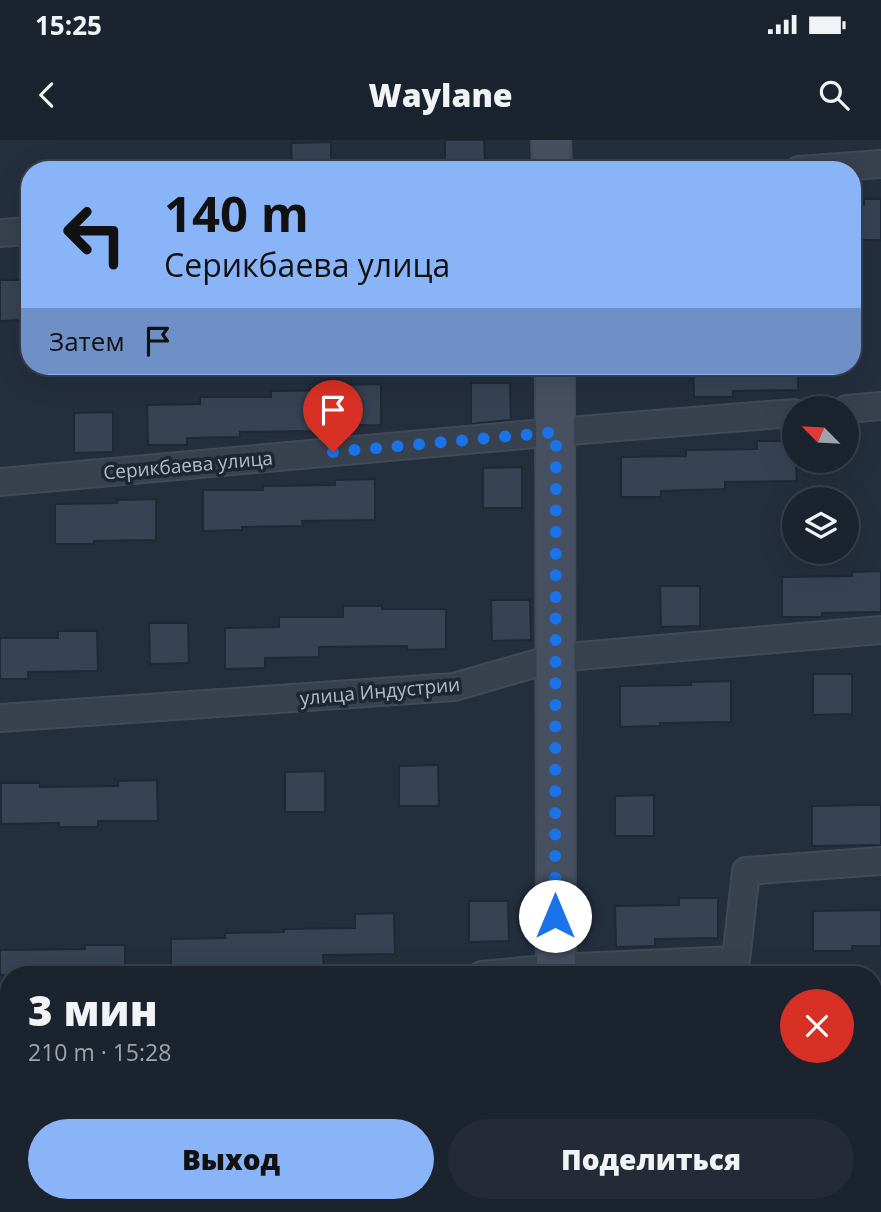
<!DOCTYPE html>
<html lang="ru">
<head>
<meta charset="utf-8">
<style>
	:root { --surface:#1b232e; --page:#242b36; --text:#f1f3f6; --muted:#a0a4aa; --line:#39404a; --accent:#8ab4f8 }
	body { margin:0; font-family:"Open Sans",sans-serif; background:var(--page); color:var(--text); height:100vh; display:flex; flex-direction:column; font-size:26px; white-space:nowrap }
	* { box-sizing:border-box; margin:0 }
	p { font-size:23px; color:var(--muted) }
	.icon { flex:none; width:38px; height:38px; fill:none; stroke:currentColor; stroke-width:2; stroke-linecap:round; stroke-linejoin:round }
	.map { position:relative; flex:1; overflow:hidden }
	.drawer { position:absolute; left:0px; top:826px; width:882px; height:247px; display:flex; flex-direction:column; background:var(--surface); border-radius:28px 28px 0 0; box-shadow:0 7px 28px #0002,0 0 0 2px var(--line) }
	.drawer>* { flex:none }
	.top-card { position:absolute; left:21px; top:21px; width:840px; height:214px; border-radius:28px; box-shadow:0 7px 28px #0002,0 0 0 2px var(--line); background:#8ab4f8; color:#111; overflow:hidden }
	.needle { width:46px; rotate:294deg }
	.controls { position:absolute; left:782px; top:256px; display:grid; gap:14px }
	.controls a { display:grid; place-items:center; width:77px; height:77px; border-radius:50%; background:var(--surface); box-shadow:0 7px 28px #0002,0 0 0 2px var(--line); font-size:35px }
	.pin { position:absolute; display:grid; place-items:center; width:60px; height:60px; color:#fff; margin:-72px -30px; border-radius:50% 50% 50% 0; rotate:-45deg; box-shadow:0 0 7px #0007 }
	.pin .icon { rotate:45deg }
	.me { position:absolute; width:77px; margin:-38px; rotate:0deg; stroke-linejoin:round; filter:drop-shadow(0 0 5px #0008) }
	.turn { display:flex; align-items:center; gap:24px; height:147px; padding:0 28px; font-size:32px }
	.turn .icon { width:91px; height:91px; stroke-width:2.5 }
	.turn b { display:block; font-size:49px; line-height:60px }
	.then { display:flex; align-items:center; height:66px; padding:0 28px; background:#0003; gap:14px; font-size:26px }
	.round { display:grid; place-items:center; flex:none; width:74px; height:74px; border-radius:37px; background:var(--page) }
	.overview { display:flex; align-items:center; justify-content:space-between; height:119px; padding:0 28px }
	h1 { font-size:42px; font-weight:800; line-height:52px }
	.action { display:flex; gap:14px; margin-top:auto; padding:14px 28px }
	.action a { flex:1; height:80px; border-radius:42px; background:var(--accent); color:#111; font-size:28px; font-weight:800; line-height:80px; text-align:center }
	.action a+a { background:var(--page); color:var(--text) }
	.status { display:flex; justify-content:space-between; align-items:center; height:49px; padding:0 35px; background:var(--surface); direction:ltr }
	.status svg { height:19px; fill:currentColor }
	header { display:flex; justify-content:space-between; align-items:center; height:91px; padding:0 28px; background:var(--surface); font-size:32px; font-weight:800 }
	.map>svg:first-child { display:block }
	.building { fill:#364354; stroke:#1f2835; stroke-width:2 }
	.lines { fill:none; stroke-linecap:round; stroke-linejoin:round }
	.street-casing { stroke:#414a57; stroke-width:30 }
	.secondary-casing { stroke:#414a57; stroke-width:42 }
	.street { stroke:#38414e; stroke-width:26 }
	.secondary { stroke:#465061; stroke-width:38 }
	.route { stroke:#1a73e8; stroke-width:12; stroke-dasharray:0 21.6 }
	.labels { text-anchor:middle; stroke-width:7; stroke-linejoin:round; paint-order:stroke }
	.street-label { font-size:19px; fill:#b4bcc9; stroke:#1d2633 }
</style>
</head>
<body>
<div class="status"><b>15:25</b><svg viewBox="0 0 49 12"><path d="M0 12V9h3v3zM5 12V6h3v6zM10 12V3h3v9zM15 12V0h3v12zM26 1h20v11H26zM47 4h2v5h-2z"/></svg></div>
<header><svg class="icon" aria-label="back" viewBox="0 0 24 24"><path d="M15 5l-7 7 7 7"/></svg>Waylane<svg class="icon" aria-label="search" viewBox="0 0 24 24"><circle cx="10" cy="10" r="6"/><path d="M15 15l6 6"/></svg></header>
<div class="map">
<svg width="881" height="1072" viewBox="0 0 881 1072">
	<rect width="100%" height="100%" fill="#242f3e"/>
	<g class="building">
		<path d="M 445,0 L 484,0 L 485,23 L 445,23 Z"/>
		<path d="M 331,2 L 331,30 L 292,30 L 291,3 Z"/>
		<path d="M 864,59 L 881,59 L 881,100 L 852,100 L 852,65 L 864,65 Z"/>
		<path d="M 0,140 L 21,140 L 21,180 L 0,181 Z"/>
		<path d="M 693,226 L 798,226 L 798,250 L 733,251 L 733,257 L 694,257 Z"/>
		<path d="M 471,243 L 510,243 L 511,280 L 471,284 Z"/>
		<path d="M 381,244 L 381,285 L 311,286 L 311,291 L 240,292 L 240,297 L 187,298 L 187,305 L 148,305 L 147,265 L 200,264 L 200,257 L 271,257 L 271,251 L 341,250 L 341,245 Z"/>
		<path d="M 113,272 L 113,312 L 74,313 L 74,273 Z"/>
		<path d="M 757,301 L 794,301 L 797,341 L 725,342 L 725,349 L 661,351 L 661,357 L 621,357 L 621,317 L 686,316 L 686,310 L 757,309 Z"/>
		<path d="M 522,327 L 522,368 L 483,368 L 483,328 Z"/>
		<path d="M 375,339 L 375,380 L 302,381 L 303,386 L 242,387 L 242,390 L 203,391 L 203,350 L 263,350 L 263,346 L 335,345 L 335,340 Z"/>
		<path d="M 156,359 L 156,400 L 94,401 L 94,404 L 55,404 L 55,364 L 117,363 L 117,360 Z"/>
		<path d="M 881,431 L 881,472 L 822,473 L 822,477 L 782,477 L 782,437 L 852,436 L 852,432 Z"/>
		<path d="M 660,446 L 700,446 L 700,486 L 661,487 Z"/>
		<path d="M 491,460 L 530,460 L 531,500 L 492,501 Z"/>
		<path d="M 343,466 L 382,466 L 382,469 L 446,469 L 446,509 L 407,510 L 407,506 L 319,507 L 319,517 L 265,518 L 265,528 L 225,529 L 225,488 L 279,487 L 279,477 L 343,477 Z"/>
		<path d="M 149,483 L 188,483 L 189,523 L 150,524 Z"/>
		<path d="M 58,491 L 97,491 L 98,531 L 28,532 L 28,539 L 0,539 L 0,498 L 58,498 Z"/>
		<path d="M 813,534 L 852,534 L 852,574 L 813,575 Z"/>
		<path d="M 731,541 L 731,582 L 660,583 L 660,586 L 620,587 L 620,546 L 691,545 L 691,542 Z"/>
		<path d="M 438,625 L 439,666 L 399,666 L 399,626 Z"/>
		<path d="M 325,631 L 325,672 L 285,672 L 285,632 Z"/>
		<path d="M 157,640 L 158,681 L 98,681 L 98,687 L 59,687 L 59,683 L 1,684 L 1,643 L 40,643 L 40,647 L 118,646 L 118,641 Z"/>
		<path d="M 654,655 L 654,696 L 615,696 L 615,656 Z"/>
		<path d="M 868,665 L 881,665 L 881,705 L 812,706 L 812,666 Z"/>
		<path d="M 679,758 L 718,758 L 718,798 L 655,799 L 655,806 L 616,807 L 615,766 L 679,765 Z"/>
		<path d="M 469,761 L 508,761 L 509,801 L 469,802 Z"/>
		<path d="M 881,770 L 881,806 L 852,806 L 852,811 L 813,811 L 813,771 Z"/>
		<path d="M 394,773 L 395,814 L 323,815 L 324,829 L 265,830 L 265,833 L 171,835 L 171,799 L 225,798 L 225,793 L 284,792 L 284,789 L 355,788 L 355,774 Z"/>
		<path d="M 85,805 L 125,805 L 125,835 L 0,835 L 0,810 L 85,809 Z"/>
	</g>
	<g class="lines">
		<defs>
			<g id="street">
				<path d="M 799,30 L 881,24"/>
				<path d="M 0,93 L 30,91"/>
				<path d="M 847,269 L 881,266"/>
				<path d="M 0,342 L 556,292 L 794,273"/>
				<path d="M 0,578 L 454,547 L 555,518 L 881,490"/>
				<path d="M 482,835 L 555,828 L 736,820 L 746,731 L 881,721"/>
				<path d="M 0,878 L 9,877"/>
				<path d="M 873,961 L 881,961"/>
				<path d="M 0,1069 L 71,1064"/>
			</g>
			<g id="secondary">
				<path d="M 551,0 L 552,30"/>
				<path d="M 555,226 L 556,835"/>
				<path d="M 552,1072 L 553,1064"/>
			</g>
		</defs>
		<use href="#street" class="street-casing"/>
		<use href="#secondary" class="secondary-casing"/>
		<use href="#street" class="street"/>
		<use href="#secondary" class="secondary"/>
	</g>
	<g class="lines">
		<path class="route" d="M 333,312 L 556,292 L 555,776"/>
	</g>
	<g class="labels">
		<g class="street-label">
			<text transform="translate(188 325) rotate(-5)" y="7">Серикбаева улица</text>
			<text transform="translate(380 551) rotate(-5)" y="7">улица Индустрии</text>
		</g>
	</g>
</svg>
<div class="controls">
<a><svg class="needle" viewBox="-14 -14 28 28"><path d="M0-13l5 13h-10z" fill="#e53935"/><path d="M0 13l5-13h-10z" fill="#a0a4aa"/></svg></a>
<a><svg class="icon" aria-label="layers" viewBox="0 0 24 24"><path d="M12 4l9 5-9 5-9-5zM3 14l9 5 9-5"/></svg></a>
</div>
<div class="pin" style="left:333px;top:312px;background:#d93025"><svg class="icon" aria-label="arrive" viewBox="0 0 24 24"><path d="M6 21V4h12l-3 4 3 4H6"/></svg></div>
<svg class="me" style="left:555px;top:776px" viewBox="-20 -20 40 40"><circle r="19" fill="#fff"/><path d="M0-13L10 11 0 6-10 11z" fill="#1a73e8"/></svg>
<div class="top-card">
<div class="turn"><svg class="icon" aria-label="left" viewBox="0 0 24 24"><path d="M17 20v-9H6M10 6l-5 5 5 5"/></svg><div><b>140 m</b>Серикбаева улица</div></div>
<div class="then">Затем<svg class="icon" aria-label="arrive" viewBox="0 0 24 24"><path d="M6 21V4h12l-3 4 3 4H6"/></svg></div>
</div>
<section class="drawer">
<div class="overview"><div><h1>3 мин</h1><p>210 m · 15:28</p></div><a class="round" style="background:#d93025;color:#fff"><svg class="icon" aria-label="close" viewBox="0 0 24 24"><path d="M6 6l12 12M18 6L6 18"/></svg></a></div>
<div class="action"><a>Выход</a><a>Поделиться</a></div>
</section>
</div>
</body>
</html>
